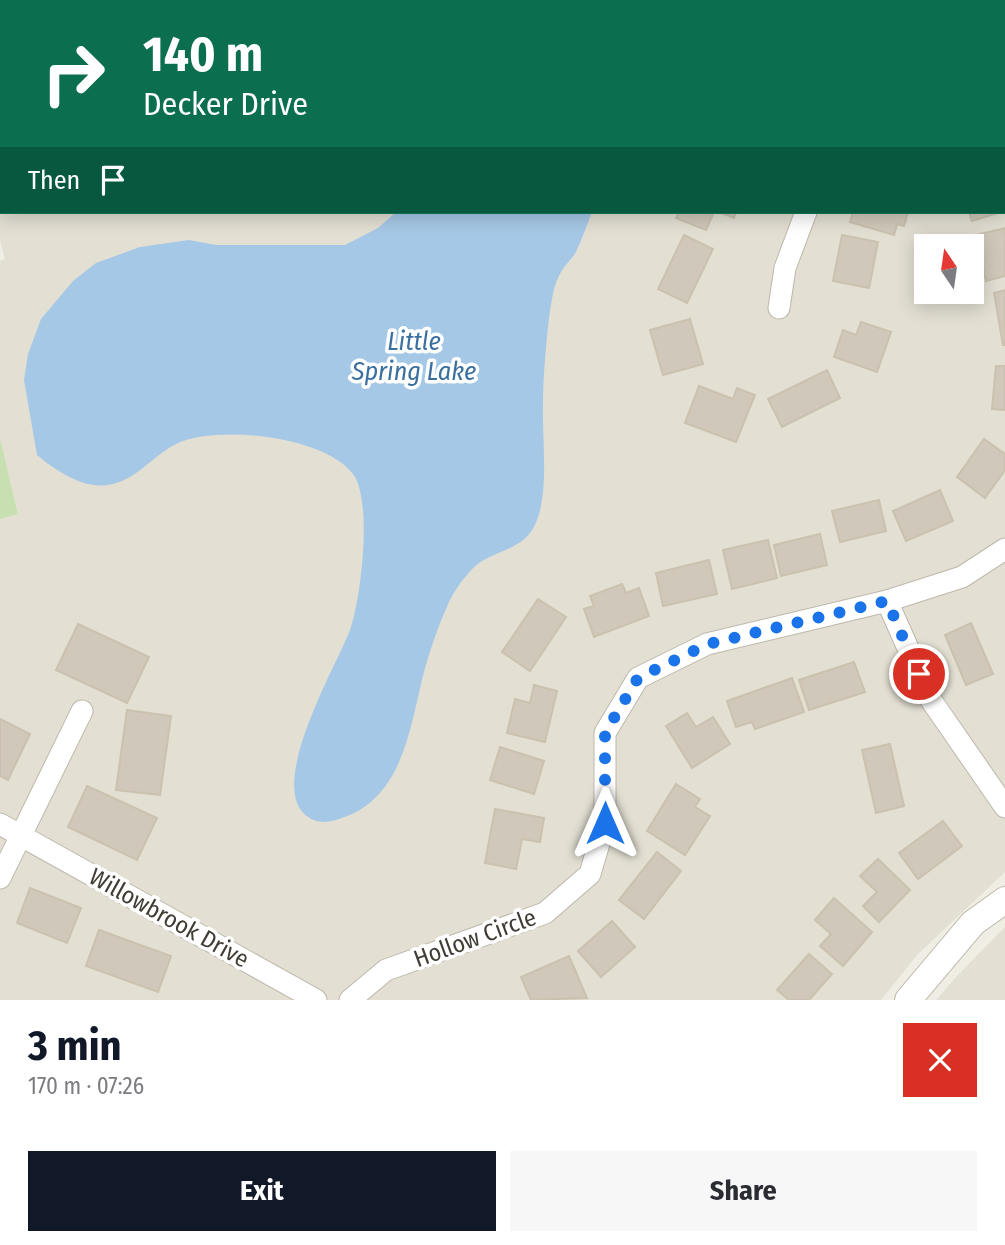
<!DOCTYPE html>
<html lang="en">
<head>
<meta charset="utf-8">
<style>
	:root { --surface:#fff; --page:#f7f7f7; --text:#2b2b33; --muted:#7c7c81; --accent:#111827 }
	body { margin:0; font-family:"Fira Sans Condensed",sans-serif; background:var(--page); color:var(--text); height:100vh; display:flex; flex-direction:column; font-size:26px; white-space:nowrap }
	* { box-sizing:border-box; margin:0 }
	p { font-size:23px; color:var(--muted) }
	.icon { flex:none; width:38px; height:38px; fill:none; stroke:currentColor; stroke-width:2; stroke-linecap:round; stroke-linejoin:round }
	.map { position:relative; height:1000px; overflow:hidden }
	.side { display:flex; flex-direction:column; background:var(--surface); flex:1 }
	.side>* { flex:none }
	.hud { position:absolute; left:0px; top:0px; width:1006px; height:214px; box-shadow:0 4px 18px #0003; background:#0b6e4f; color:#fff; overflow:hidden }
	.needle { width:46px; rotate:347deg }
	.buttons { position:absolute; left:914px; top:234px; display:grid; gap:14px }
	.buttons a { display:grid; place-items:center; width:70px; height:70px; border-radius:0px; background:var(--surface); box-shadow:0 4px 18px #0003; font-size:35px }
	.pin { position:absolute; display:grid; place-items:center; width:60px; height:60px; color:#fff; margin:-30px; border:4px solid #fff; border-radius:50%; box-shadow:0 2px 7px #0007 }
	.me { position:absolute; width:77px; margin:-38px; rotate:0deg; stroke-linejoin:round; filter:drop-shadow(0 0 5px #0008) }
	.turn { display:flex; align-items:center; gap:24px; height:147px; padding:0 28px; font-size:32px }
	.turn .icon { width:91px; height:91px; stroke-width:2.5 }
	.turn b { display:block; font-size:49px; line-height:60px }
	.then { display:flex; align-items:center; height:66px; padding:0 28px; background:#0003; gap:14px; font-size:26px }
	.round { display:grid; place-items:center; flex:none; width:74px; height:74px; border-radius:0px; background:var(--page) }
	.summary { display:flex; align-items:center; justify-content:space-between; height:119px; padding:0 28px }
	h1 { font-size:42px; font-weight:700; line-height:52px; color:var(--accent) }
	.primary-button { display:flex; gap:14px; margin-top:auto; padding:14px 28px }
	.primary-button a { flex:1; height:80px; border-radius:0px; background:var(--accent); color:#fff; font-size:28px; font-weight:700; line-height:80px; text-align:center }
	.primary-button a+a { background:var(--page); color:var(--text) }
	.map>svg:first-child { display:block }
	.residential { fill:#e3dfd3; fill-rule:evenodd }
	.green { fill:#c8e0b1 }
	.water { fill:#a6c8e7 }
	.building { fill:#d0c9bb; stroke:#cac1af; stroke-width:2 }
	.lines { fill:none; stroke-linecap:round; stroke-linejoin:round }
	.minor-casing { stroke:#bdb8ab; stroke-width:23 }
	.tertiary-casing { stroke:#bdb8ab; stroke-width:28 }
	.minor { stroke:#fff; stroke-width:21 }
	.tertiary { stroke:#fff; stroke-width:26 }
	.route { stroke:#1a73e8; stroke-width:12; stroke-dasharray:0 21.6 }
	.labels { text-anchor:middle; stroke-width:7; stroke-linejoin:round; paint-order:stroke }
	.street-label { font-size:24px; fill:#413d35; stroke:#fff }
	.water-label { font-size:26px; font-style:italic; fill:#3a6fa0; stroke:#fff }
</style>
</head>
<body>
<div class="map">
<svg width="1005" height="1000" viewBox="0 0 1005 1000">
	<rect width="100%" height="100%" fill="#f0ede4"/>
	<g class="residential">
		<path d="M 0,0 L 1005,0 L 1005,872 L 918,954 L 881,1000 L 0,1000 L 0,519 L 18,513 L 0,438 L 0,261 L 5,259 L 0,240 ZM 2,2 L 1004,2 L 1004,212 L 2,212 ZM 926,247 L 971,247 L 971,292 L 926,292 Z"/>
		<path d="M 1005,927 L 1005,1000 L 936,1000 L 958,975 Z"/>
	</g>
	<path class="green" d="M 0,438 L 18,514 L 0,519 Z"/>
	<path class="water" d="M 396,212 L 592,212 C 587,225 582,239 576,252 C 571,260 563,267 559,276 C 553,287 551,305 549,318 C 546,346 543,376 543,405 C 542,438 549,489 537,520 C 527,548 503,548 482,561 C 469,569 452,593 447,607 C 438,626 431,648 425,668 C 410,724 405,797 342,818 C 333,821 324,824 314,820 C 258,798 337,665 350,630 C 361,599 373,501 353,474 C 325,436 216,424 176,444 C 152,456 136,481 108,485 C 83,489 55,470 37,455 L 24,380 L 28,354 L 41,319 L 73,281 L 96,263 L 140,247 L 189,240 L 216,245 L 345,245 L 378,228 Z"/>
	<g class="building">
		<path d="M 745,0 L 784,0 L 782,2 Z"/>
		<path d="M 829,0 L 858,0 L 860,2 L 827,2 Z"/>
		<path d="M 679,212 L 714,212 L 706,230 L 676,218 Z"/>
		<path d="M 719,212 L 736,212 L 734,218 Z"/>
		<path d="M 853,212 L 908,212 L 904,226 L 897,224 L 894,235 L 850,222 Z"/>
		<path d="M 969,212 L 1001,212 L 972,221 Z"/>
		<path d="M 1005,228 L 1005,276 L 986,281 L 976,235 Z"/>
		<path d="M 684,235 L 713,249 L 687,303 L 658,289 Z"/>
		<path d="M 842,235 L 878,242 L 869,288 L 833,281 Z"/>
		<path d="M 1005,290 L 1005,345 L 1003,345 L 994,293 Z"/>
		<path d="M 690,319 L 703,364 L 663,375 L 650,330 Z"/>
		<path d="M 861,322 L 891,332 L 877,372 L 834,357 L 843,330 L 856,335 Z"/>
		<path d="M 996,366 L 1005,366 L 1005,410 L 992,409 Z"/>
		<path d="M 827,370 L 840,398 L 782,427 L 768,399 Z"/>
		<path d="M 699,386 L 733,399 L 737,388 L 755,395 L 736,442 L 685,423 Z"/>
		<path d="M 984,439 L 1005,454 L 1005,470 L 985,498 L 957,477 Z"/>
		<path d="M 940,490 L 953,521 L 906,541 L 893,511 Z"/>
		<path d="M 879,500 L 886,531 L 840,542 L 832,511 Z"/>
		<path d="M 820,534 L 827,565 L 781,576 L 774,545 Z"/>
		<path d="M 768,540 L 777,578 L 732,589 L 723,550 Z"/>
		<path d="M 709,560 L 717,594 L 663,606 L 656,573 Z"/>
		<path d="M 622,584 L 626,593 L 639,588 L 649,616 L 594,637 L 584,609 L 594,606 L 590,596 Z"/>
		<path d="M 538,599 L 566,617 L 530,671 L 502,652 Z"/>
		<path d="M 971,623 L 993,674 L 966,685 L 945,635 Z"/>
		<path d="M 78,624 L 149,657 L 127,703 L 56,670 Z"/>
		<path d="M 854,662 L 865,692 L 809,710 L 799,680 Z"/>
		<path d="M 792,678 L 804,712 L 755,729 L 752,722 L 736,727 L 727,701 Z"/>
		<path d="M 534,685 L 557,691 L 545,742 L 507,733 L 515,699 L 530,703 Z"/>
		<path d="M 127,710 L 171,716 L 160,795 L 116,790 Z"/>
		<path d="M 687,713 L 696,727 L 713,717 L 730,744 L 692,768 L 666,726 Z"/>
		<path d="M 0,719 L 30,734 L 8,780 L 0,776 Z"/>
		<path d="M 890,744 L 904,806 L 876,813 L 862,750 Z"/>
		<path d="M 500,747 L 544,761 L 534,794 L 490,780 Z"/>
		<path d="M 676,784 L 700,799 L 695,807 L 710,816 L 685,855 L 647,831 Z"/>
		<path d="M 87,786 L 157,818 L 137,860 L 68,827 Z"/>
		<path d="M 495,809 L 544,818 L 540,842 L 522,839 L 516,869 L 485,863 Z"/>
		<path d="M 943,821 L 962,846 L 918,879 L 899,853 Z"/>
		<path d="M 657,852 L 681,871 L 644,919 L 619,900 Z"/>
		<path d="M 878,859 L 910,890 L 879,922 L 863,906 L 877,892 L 860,876 Z"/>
		<path d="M 30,888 L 81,908 L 67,943 L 17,923 Z"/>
		<path d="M 834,898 L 872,932 L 843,966 L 820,946 L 831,934 L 815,920 Z"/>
		<path d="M 612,921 L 635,947 L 601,977 L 578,951 Z"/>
		<path d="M 99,930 L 171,956 L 158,992 L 86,966 Z"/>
		<path d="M 809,954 L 832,974 L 809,1000 L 789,1000 L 777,990 Z"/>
		<path d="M 569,956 L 587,998 L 531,1000 L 521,977 Z"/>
	</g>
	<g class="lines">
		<defs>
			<g id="minor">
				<path d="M 942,0 L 944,2"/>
				<path d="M 1004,75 L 1005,75"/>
				<path d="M 779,308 L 785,268 L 806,212"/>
				<path d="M 887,601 L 931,700 L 1005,807"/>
				<path d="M 0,824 L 316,1000"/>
				<path d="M 0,878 L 82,711"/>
				<path d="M 350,1000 L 386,970 L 545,913 L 590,874 L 605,823 L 605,733 L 638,678 L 707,644 L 887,601 L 962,577 L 1005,549"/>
			</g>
			<path id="tertiary" d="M 908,1000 L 973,923 L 1005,900"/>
		</defs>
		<use href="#minor" class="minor-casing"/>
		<use href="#tertiary" class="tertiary-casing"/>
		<use href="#minor" class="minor"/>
		<use href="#tertiary" class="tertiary"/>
	</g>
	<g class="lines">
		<path class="route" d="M 605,823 L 605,733 L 638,678 L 708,644 L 887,601 L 919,674"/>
	</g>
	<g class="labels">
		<g class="street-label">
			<text transform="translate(169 918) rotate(29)" y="8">Willowbrook Drive</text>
			<text transform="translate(475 938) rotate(-20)" y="8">Hollow Circle</text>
		</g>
		<g class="water-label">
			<text x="414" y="350">Little<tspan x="414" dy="30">Spring Lake</tspan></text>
		</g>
	</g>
</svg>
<div class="buttons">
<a><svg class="needle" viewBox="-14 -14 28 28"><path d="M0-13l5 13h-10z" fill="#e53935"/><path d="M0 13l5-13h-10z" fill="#7c7c81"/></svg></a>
</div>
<div class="pin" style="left:919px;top:674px;background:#d93025"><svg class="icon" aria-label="arrive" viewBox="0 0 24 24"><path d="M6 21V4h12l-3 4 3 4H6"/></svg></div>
<svg class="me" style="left:605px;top:823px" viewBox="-20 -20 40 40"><path d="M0-17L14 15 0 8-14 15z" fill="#1a73e8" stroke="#fff" stroke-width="4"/></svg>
<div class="hud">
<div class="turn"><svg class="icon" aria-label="right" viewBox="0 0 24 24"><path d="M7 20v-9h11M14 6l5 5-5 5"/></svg><div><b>140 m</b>Decker Drive</div></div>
<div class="then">Then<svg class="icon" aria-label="arrive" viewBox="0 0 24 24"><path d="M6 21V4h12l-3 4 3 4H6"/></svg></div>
</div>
</div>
<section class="side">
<div class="summary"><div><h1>3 min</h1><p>170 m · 07:26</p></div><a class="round" style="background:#d93025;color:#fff"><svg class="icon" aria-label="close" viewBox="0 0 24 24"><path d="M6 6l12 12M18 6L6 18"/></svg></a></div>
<div class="primary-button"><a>Exit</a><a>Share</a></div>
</section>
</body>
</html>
